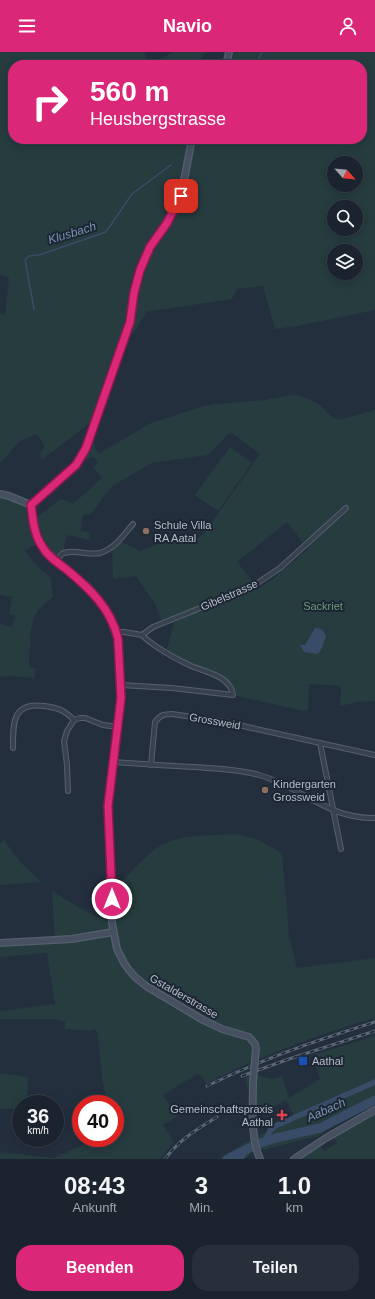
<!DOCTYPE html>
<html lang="de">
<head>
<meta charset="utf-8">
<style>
	:root { --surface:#1b232e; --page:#282f3a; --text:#f1f3f6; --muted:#a0a4aa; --line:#39404a; --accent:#db2777 }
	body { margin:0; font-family:Arial,sans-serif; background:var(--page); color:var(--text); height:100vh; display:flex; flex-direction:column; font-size:15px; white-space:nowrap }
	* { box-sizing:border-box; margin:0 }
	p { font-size:13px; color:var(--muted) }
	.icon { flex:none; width:22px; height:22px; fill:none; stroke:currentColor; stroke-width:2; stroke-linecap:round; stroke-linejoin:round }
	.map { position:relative; height:1107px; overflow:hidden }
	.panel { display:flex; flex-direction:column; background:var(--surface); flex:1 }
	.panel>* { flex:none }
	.hud { position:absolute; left:8px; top:8px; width:359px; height:84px; border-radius:16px; box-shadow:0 2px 10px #0003,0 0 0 1px var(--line); background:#db2777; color:#fff; overflow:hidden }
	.needle { width:26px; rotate:117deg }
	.tools { position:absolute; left:327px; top:104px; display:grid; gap:8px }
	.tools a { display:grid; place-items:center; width:36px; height:36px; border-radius:50%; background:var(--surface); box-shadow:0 2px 10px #0003,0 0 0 1px var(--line); font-size:20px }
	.speed { position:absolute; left:12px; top:1043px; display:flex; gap:8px; font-size:20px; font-weight:700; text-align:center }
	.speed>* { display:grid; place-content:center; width:52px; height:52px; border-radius:50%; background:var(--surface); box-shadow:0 2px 10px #0003,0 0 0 1px var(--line); line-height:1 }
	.speed small { font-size:10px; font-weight:400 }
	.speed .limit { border:6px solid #d22; background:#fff; color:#111 }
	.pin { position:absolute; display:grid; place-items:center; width:34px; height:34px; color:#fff; margin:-17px; border-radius:8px; box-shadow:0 2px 6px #0006 }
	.me { position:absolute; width:44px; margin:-22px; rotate:0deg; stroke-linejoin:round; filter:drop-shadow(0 0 3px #0008) }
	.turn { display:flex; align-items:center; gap:14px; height:84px; padding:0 16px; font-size:18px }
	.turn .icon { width:52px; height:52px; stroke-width:2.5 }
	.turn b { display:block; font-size:28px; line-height:34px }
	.eta { display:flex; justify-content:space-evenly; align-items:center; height:68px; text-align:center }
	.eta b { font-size:24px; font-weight:700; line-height:28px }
	.button { display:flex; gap:8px; margin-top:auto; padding:8px 16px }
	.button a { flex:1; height:46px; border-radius:16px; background:var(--accent); color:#fff; font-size:16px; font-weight:700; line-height:46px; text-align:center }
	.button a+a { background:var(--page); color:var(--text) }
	header { display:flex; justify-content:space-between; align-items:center; height:52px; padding:0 16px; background:var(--accent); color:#fff; font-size:18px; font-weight:700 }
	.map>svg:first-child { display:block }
	.green { fill:#263c3f; fill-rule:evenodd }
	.water { fill:#394c67 }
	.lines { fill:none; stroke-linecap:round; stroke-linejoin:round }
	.stream { stroke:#394c67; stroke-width:1.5 }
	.canal { stroke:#394c67; stroke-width:5.5 }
	.river { stroke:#394c67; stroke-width:9 }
	.street-casing { stroke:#565f6c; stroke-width:6 }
	.secondary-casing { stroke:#565f6c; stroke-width:8 }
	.street { stroke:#38414e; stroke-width:4 }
	.secondary { stroke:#465061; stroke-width:5.5 }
	.rail-casing { stroke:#5a6575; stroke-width:3 }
	.rail { stroke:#1d2633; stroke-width:1.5; stroke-dasharray:4.5; stroke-linecap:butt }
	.secondary-bridge-casing { stroke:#565f6c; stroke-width:8; stroke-linecap:butt }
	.secondary-bridge { stroke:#465061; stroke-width:5.5 }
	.route-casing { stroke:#8e194d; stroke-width:10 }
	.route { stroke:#db2777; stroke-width:7 }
	.education-dot { fill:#8d6e63; stroke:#1d2633; stroke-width:1.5 }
	.transit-dot { fill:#1a4fb4; stroke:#1d2633; stroke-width:1.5 }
	.health-dot { fill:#e0444e; stroke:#1d2633; stroke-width:1.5 }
	.labels { text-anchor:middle; stroke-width:4; stroke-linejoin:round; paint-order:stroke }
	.poi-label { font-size:11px; fill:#b4bcc9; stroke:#1d2633; text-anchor:start }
	.street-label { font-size:11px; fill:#b4bcc9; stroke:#1d2633 }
	.park-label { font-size:11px; fill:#6b9a76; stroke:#1d2633 }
	.water-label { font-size:12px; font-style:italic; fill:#7c92b1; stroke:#1d2633 }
</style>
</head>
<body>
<header><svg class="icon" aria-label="menu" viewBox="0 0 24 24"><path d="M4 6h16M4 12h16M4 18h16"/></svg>Navio<svg class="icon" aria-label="person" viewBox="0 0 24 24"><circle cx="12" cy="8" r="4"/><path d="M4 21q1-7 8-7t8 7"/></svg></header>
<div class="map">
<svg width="375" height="1107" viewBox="0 0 375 1107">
	<rect width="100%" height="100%" fill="#242f3e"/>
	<g class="green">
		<path d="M 0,0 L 144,0 L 148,10 L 160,7 L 174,0 L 206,0 L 196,13 L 13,13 L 13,87 L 362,87 L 362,13 L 226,13 L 229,0 L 375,0 L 375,258 L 297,274 L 275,277 L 263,234 L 237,237 L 232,247 L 146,260 L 134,281 L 125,285 L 97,366 L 41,408 L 40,401 L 45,394 L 37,382 L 20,389 L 0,411 L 0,261 L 5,263 L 9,226 L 0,223 L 0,171 L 3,170 L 0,170 ZM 334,111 L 356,111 L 356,133 L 334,133 ZM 334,155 L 356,155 L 356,177 L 334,177 ZM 334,199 L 356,199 L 356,221 L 334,221 Z"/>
		<path d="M 293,343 C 304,344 314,348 323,356 C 328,361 332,366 338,368 L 375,358 L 375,649 L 358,650 L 340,654 L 341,634 L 309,632 L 308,657 L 305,659 L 233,643 L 225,629 L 188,613 L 166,599 L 175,568 L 257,533 L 260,536 L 274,526 L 308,497 L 287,470 L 237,510 L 254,531 L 243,537 L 162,570 L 155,552 L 136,524 L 113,527 L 112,495 L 120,489 L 140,499 L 158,492 L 194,488 L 203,483 L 260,402 L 230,380 L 208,403 L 152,411 L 112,434 L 90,463 L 83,462 L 81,478 L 90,481 L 89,488 L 67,483 L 63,501 L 56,509 L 39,490 L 25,499 L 37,514 L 50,525 L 53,545 C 48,550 41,554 37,560 C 29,570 30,602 29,615 L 36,616 L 34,626 L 8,624 L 0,625 L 0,572 L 12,575 L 15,563 L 9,562 L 12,545 L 0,543 L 0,442 L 31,453 L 33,468 L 61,447 L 73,452 L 102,426 L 93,415 L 98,411 L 93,405 L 87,407 L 81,406 L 91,383 L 98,402 L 151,371 L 201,355 L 215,352 L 264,348 Z"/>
		<path d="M 230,395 L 252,411 L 218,459 L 195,443 Z"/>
		<path d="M 235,782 L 256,787 L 282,801 L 289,883 L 297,916 L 375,906 L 375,966 C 317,983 260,1004 206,1032 L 202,1024 L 197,1022 L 163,1043 L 177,1065 L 163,1073 L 174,1090 L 160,1107 L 0,1107 L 0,1100 L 54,1106 L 98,1086 L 115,1086 L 115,1052 L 108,1052 L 103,1032 L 97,980 L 95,977 L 90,979 L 65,977 L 65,970 L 53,967 L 0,967 L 0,959 L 55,952 L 47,901 L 0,905 L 0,891 L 55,888 L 52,838 C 71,852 90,862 112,871 L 112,839 C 126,826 139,810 154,798 C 176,781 209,784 235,782 Z"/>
		<path d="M 4,788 L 19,809 L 41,830 L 0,833 L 0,791 Z"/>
		<path d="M 375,984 L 375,1052 L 337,1072 L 318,1084 L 251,1101 L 245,1107 L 220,1107 L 244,1091 L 295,1066 L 286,1048 L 265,1060 L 253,1061 L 253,1050 L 244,1026 L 257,1022 C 265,1027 274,1029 282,1024 L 289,1046 L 320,1027 L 313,1003 Z"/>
		<path d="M 0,1021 L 28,1025 L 27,1052 L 21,1052 L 21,1057 L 0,1057 Z"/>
		<path d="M 375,1062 L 375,1107 L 294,1107 L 318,1091 L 324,1099 L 337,1091 L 333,1085 Z"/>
	</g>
	<path class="water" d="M 315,576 C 322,576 324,579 326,585 L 320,600 L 317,602 L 304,600 L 300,593 L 305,593 Z"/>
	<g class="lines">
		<g class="stream">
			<path d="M 256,13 L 262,0"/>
			<path d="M 34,257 L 25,208 L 29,204 L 39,203 L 106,180 L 132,142 L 171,113"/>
		</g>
		<g class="canal">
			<path d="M 264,1090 L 270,1079 L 275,1074 L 375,1030"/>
			<path d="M 240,1107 L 248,1097"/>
		</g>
		<g class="river">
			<path d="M 261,1091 L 276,1086 L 320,1076 L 375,1048"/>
			<path d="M 227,1107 L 251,1095"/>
		</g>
		<defs>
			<g id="street">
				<path d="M 56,509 C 58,507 60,504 62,502 C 71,496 89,504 100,501 C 115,496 123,484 133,472"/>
				<path d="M 116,580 L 124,580 L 142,583 L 153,575 L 245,538 L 256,532 L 280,516 L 346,456"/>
				<path d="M 121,633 L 172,636 L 233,643 C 230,623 204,620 189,613 C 176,607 151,593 142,583"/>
				<path d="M 320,691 L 341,797"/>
				<path d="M 13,696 C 13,671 12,650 44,654 C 59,656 64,658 74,668"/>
				<path d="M 114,710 C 141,712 168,714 196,715 C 217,717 239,717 259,723 C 302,735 327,767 375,766"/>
				<path d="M 151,713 L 155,670 C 160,663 164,662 172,662 L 220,669 L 375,703"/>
				<path d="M 68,739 L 67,713 L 64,689 L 67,679 L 74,668 L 80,666 L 85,666 L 103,673 L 118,675"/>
			</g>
			<g id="secondary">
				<path d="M 226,13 L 229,0"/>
				<path d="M 0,442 L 9,444 L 31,453"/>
				<path d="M 31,453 L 34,477 L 42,495 L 56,509 L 87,534 L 95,543 L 109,564 L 118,587 L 121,646 L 108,754 L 112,871 L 117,897 L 124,911 L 129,918 L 135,925 L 146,934 L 203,968 L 222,977 L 249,985 L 255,992 L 256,996"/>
				<path d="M 31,453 L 76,413 L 86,397 L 130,270 L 134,241 L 140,218 L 150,195 L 167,171 L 181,144 L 192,87"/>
				<path d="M 0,891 L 72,887 L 113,880"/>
				<path d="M 253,1030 C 253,1054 250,1084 260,1107"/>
				<path d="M 294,1107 L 326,1086 L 375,1058"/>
			</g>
		</defs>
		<use href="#street" class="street-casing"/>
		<use href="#secondary" class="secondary-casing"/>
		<use href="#street" class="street"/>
		<use href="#secondary" class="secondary"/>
		<defs>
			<g id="rail">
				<path d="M 242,1024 L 289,1007 L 375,979"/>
				<path d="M 207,1034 C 262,1007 318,988 375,970"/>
				<path d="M 165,1107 C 180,1087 196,1078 217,1065"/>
			</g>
		</defs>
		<use href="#rail" class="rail-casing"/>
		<use href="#rail" class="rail"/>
		<defs>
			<path id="secondary-bridge" d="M 253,1030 L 256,996"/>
		</defs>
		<use href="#secondary-bridge" class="secondary-bridge-casing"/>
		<use href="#secondary-bridge" class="secondary-bridge"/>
	</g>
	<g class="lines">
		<defs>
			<path id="route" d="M 112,847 L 108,754 L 121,646 L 118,587 C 111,556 89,536 66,517 C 58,511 47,504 42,494 C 34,482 33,468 31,453 L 76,413 L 86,396 L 130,270 L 134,241 L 140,218 L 150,195 L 167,171 L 181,144"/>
		</defs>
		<use href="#route" class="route-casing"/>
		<use href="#route" class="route"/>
	</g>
	<g class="education-dot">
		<circle cx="146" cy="479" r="4"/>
		<circle cx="265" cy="738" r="4"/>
	</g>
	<rect class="transit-dot" x="298" y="1004" width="10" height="10" rx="2"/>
	<path class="health-dot" d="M280 1057h4v4h4v4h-4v4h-4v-4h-4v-4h4z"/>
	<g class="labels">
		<g class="poi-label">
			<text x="154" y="477">Schule Villa<tspan x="154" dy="13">RA Aatal</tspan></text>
			<text x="273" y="736">Kindergarten<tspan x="273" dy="13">Grossweid</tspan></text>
			<text x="312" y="1013">Aathal</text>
			<text x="273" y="1061" text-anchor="end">Gemeinschaftspraxis<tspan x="273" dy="13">Aathal</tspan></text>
		</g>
		<g class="street-label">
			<text transform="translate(229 543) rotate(-24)" y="4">Gibelstrasse</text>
			<text transform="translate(215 669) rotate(10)" y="4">Grossweid</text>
			<text transform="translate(184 944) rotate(30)" y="4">Gstalderstrasse</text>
		</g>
		<g class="park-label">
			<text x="323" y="558">Sackriet</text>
		</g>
		<g class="water-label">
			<text transform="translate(72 181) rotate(-17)" y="4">Klusbach</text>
			<text transform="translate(326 1058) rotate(-24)" y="4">Aabach</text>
		</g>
	</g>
</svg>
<div class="tools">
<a><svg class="needle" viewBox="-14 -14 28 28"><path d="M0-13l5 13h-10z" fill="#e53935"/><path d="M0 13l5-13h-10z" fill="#a0a4aa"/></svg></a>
<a><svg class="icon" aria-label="search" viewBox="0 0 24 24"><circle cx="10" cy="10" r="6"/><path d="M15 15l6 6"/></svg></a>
<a><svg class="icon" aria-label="layers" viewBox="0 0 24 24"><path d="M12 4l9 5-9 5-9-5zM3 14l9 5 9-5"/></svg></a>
</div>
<div class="speed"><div>36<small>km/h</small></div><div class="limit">40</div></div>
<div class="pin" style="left:181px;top:144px;background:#d93025"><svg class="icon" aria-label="arrive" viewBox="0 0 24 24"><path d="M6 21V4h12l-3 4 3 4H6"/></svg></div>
<svg class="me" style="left:112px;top:847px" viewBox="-20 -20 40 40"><circle r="17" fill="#db2777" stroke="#fff" stroke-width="3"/><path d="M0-11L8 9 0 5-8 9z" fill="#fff"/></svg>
<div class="hud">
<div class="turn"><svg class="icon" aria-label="right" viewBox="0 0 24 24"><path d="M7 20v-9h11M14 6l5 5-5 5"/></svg><div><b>560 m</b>Heusbergstrasse</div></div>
</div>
</div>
<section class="panel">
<div class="eta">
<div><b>08:43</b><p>Ankunft</p></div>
<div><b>3</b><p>Min.</p></div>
<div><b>1.0</b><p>km</p></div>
</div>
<div class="button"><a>Beenden</a><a>Teilen</a></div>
</section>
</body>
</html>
